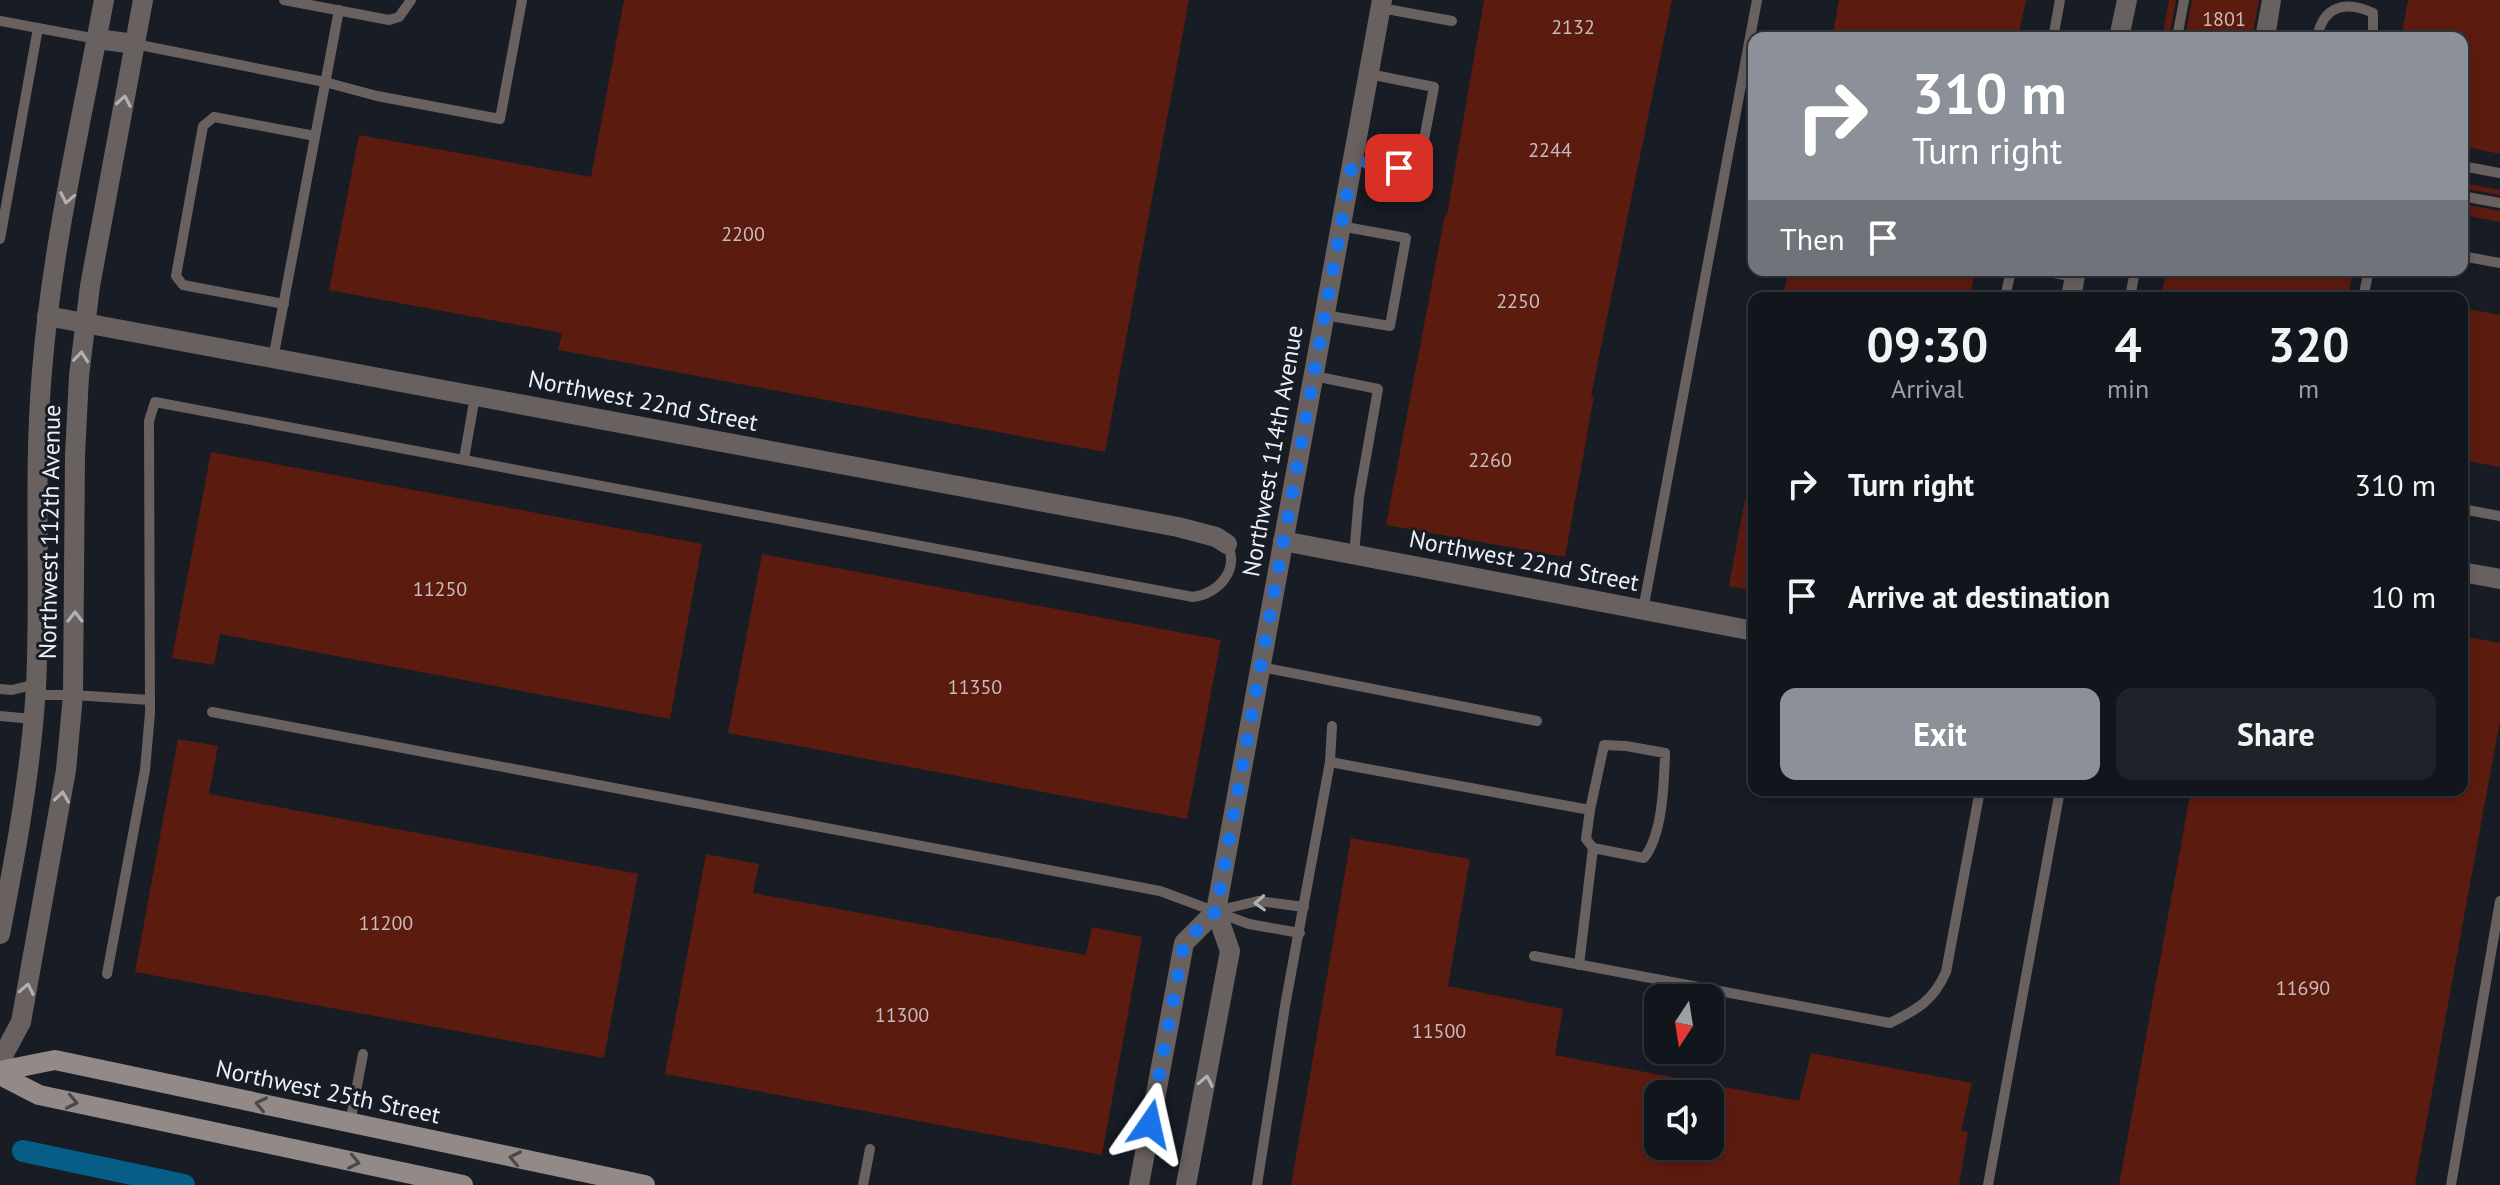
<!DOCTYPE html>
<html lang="en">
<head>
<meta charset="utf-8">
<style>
	:root { --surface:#11151c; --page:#1e2229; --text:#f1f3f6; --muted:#9c9fa3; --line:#30343b; --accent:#8c9099 }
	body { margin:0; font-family:"PT Sans",sans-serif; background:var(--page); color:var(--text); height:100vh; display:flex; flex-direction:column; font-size:30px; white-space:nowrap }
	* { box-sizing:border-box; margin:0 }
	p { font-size:26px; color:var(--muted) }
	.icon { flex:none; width:44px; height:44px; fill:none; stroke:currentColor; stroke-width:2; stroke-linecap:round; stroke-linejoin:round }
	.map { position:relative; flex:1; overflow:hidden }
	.side { position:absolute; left:1748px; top:292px; width:720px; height:504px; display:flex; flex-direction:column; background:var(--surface); border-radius:16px; box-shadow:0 4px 12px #0003,0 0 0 2px var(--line) }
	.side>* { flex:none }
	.hud { position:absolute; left:1748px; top:32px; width:720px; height:244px; border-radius:16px; box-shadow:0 4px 12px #0003,0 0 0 2px var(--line); background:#8c9099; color:#fff; overflow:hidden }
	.needle { width:52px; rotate:192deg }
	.buttons { position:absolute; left:1644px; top:984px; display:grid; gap:16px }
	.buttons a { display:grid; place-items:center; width:80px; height:80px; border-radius:16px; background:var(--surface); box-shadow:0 4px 12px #0003,0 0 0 2px var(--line); font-size:40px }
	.pin { position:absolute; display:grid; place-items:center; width:68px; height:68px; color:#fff; margin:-34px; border-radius:16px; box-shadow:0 4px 12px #0006 }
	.me { position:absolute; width:88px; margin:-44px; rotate:11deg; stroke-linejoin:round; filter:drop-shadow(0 0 6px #0008) }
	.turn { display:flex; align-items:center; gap:28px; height:168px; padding:0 32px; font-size:36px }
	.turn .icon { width:104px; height:104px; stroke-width:2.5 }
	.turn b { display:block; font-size:56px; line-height:68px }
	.then { display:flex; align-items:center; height:76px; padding:0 32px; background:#0003; gap:16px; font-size:30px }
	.eta { display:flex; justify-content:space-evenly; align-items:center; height:136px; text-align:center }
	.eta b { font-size:48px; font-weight:800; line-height:56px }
	.primary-button { display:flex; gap:16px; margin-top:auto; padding:16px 32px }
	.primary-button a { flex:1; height:92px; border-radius:16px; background:var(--accent); color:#fff; font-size:32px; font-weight:800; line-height:92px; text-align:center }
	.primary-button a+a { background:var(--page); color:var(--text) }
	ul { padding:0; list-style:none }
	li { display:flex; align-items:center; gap:24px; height:112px; padding:0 32px }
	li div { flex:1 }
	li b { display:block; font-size:30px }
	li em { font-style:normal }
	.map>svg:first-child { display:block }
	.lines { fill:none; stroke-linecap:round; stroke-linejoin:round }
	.canal { stroke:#065e87; stroke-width:22 }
	.building { fill:#5c1b0f; fill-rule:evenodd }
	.service { stroke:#686160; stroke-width:10 }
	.minor { stroke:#686160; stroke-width:20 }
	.tertiary { stroke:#686160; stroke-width:20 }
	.secondary { stroke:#938987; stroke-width:20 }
	.oneway { stroke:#b1b0b3 }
	.oneway2 { stroke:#49484c }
	.route { stroke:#1a73e8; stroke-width:14; stroke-dasharray:0 25.2 }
	.labels { text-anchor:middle; stroke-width:6; stroke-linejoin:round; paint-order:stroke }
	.number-label { font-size:20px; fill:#c8bbbd }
	.street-label { font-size:24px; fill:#ecf0f7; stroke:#171c25 }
</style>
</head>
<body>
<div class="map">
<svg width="2500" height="1185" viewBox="0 0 2500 1185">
	<rect width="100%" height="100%" fill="#171c25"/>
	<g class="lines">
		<path class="canal" d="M 23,1151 L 184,1185"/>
	</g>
	<g class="building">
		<path d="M 624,0 L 1189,0 L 1105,452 L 558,350 L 562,333 L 329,290 L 359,135 L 591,177 Z"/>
		<path d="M 1484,0 L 1672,0 L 1591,396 L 1594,396 L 1565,557 L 1386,525 L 1445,215 L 1447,215 Z"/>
		<path d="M 1839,0 L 2026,0 L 2018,38 L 1832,38 Z"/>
		<path d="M 2169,0 L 2176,0 L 2169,38 L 2162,38 Z"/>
		<path d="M 2192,0 L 2259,0 L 2252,38 L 2185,38 Z"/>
		<path d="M 2408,0 L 2500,0 L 2500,154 L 2462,146 L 2462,38 L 2401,38 Z"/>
		<path d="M 2462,183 L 2500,190 L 2500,195 L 2462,188 Z"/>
		<path d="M 2462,204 L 2500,211 L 2500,222 L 2462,215 Z"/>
		<path d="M 1788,270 L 1975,270 L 1970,298 L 1783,298 Z"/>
		<path d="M 2166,270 L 2353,270 L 2348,298 L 2161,298 Z"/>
		<path d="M 2462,308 L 2500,315 L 2500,467 L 2462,460 Z"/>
		<path d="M 211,452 L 702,544 L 670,719 L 220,634 L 214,665 L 172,658 Z"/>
		<path d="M 1745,499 L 1754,500 L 1754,591 L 1729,586 Z"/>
		<path d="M 762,554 L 1221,640 L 1187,819 L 728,733 Z"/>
		<path d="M 2462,636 L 2500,643 L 2500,720 L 2415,1185 L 2119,1185 L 2191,790 L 2462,790 Z"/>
		<path d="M 178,739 L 218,746 L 209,794 L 638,874 L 604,1058 L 135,972 Z"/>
		<path d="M 1351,838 L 1470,859 L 1448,986 L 1563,1009 L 1555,1055 L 1799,1101 L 1811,1053 L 1972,1083 L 1961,1131 L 1968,1132 L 1959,1185 L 1291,1185 ZM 1658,1094 L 1710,1094 L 1710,1146 L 1658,1146 Z"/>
		<path d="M 706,854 L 759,864 L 753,893 L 1086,955 L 1092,927 L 1142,937 L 1102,1155 L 665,1074 Z"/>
	</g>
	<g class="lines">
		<g class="service">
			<path d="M 284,0 L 389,20 L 399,17 L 411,0"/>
			<path d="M 1381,8 L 1452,21"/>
			<path d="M 0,21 L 97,39"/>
			<path d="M 2053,38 L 2060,0"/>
			<path d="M 2177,38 L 2184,0"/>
			<path d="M 2260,38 L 2267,0"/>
			<path d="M 2270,38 L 2276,0"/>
			<path d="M 2317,38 C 2323,6 2345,0 2373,13 L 2373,38"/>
			<path d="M 135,44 L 325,82 L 377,96 L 500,119 L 522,0"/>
			<path d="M 1353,160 L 1418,171 L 1434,87 L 1369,74"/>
			<path d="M 2462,166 L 2500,173"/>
			<path d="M 2462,196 L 2500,203"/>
			<path d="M 0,239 L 38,28"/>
			<path d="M 2462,256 L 2500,263"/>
			<path d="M 2038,270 L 2075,277"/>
			<path d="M 2005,298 L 2011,270"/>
			<path d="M 2130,298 L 2135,270"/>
			<path d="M 2363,298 L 2369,270"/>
			<path d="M 284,304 L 183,285 L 176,276 L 203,126 L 214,117 L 315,136"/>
			<path d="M 1324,315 L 1390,326 L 1406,238 L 1340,226"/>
			<path d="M 273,359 L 339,10"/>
			<path d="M 1314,376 L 1378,389 L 1359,497 L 1354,555"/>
			<path d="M 464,459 L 475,396"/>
			<path d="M 2462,509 L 2500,516"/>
			<path d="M 1643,610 L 1757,0"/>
			<path d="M 1261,667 L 1537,721"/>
			<path d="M 0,689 L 12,690 L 36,684"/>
			<path d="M 35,695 L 73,695 L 150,700"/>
			<path d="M 212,712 L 1160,891 L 1249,924 L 1300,933"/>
			<path d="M 0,716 L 33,719"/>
			<path d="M 1330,762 L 1590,810 L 1604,745 L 1626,746 L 1665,753 C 1664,783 1663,834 1644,858 L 1593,848 L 1579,965"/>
			<path d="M 1590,810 L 1586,839 L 1593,848"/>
			<path d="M 1216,911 L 1258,901 L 1304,907"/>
			<path d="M 1534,956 L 1890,1023 C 1918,1009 1933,1001 1946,972 L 1980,790"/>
			<path d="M 107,974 L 145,770 L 150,713 L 149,421 L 155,402 L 1193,597 C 1219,593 1240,570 1227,544"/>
			<path d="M 350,1123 L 363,1054"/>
			<path d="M 863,1185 L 870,1149"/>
			<path d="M 1257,1185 L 1285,1006 L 1330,762 L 1332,726"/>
			<path d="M 1988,1185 L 2060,790"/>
			<path d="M 2451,1185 L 2500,901"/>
		</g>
		<g class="minor">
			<path d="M 2119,38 L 2127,0"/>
			<path d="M 2071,298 L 2076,270"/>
			<path d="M 47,316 L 1178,527 L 1216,537 L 1227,544"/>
			<path d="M 1283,541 L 1754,631"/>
			<path d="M 2462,572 L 2500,579"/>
			<path d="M 1139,1185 L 1184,943 L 1216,911"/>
			<path d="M 1186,1185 L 1230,951 L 1216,911 L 1382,0"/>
		</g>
		<g class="tertiary">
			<path d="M 97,39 L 135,44"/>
			<path d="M 0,934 C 16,852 31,770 36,687 C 41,582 33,476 42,371 C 52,246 81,123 104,0"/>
			<path d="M 0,1061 L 21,1022 L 66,770 L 73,695 L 75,455 L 79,376 L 90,286 L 143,0"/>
		</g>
		<g class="secondary">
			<path d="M 0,1071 L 55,1060 L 645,1185"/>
			<path d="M 0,1075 L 39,1095 L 463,1185"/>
		</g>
	</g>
	<defs><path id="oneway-chevron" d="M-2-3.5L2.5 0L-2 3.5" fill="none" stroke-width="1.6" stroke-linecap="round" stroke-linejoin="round" transform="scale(2)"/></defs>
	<g class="oneway">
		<use href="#oneway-chevron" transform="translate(124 101) rotate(-80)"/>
		<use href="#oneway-chevron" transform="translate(67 198) rotate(101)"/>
		<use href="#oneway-chevron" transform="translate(81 357) rotate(-84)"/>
		<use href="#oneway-chevron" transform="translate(75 617) rotate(-90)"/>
		<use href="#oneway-chevron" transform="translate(62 797) rotate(-82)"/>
		<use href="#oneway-chevron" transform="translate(1260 903) rotate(177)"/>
		<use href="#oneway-chevron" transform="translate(27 989) rotate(-79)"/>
		<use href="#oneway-chevron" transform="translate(1206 1081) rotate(-79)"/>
	</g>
	<g class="oneway2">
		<use href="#oneway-chevron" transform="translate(72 1102) rotate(12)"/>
		<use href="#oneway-chevron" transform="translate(261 1104) rotate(-168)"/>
		<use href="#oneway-chevron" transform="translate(515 1158) rotate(-168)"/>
		<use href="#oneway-chevron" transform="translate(354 1162) rotate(12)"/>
	</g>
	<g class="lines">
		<path class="route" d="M 1150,1124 L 1184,943 L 1216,911 L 1353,160 L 1399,168"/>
	</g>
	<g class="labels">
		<g class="number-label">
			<text x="2224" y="26">1801</text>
			<text x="1573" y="34">2132</text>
			<text x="1550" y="157">2244</text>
			<text x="743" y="241">2200</text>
			<text x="1518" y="308">2250</text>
			<text x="1490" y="467">2260</text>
			<text x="440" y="596">11250</text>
			<text x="975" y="694">11350</text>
			<text x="386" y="930">11200</text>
			<text x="2303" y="995">11690</text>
			<text x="902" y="1022">11300</text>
			<text x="1439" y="1038">11500</text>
		</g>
		<g class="street-label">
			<text transform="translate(643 401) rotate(11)" y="8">Northwest 22nd Street</text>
			<text transform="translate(1273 451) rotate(-80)" y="8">Northwest 114th Avenue</text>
			<text transform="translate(50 532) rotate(-89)" y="8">Northwest 112th Avenue</text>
			<text transform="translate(1524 561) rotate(11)" y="8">Northwest 22nd Street</text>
			<text transform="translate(328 1092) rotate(12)" y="8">Northwest 25th Street</text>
		</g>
	</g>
</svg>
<div class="buttons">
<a><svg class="needle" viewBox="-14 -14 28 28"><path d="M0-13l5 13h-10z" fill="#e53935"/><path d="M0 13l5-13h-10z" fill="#9c9fa3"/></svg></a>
<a><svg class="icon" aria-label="sound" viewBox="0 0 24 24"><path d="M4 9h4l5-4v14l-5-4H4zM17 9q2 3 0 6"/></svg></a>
</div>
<div class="pin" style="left:1399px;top:168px;background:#d93025"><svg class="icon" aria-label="arrive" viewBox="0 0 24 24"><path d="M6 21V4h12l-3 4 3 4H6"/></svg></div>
<svg class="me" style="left:1150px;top:1124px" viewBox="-20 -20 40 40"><path d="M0-17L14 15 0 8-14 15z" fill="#1a73e8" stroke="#fff" stroke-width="4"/></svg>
<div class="hud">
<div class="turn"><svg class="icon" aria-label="right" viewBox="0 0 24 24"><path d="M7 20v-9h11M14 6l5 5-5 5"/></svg><div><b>310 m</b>Turn right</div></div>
<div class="then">Then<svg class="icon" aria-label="arrive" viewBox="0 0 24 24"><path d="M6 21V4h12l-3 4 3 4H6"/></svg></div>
</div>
<section class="side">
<div class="eta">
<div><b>09:30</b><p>Arrival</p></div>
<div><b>4</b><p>min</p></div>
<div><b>320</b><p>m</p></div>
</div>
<ul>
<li><svg class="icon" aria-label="right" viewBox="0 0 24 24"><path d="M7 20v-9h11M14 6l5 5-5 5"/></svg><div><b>Turn right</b></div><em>310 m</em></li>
<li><svg class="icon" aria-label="arrive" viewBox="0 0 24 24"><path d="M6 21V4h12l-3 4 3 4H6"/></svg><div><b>Arrive at destination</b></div><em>10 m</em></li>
</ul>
<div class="primary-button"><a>Exit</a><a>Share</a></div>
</section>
</div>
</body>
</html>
